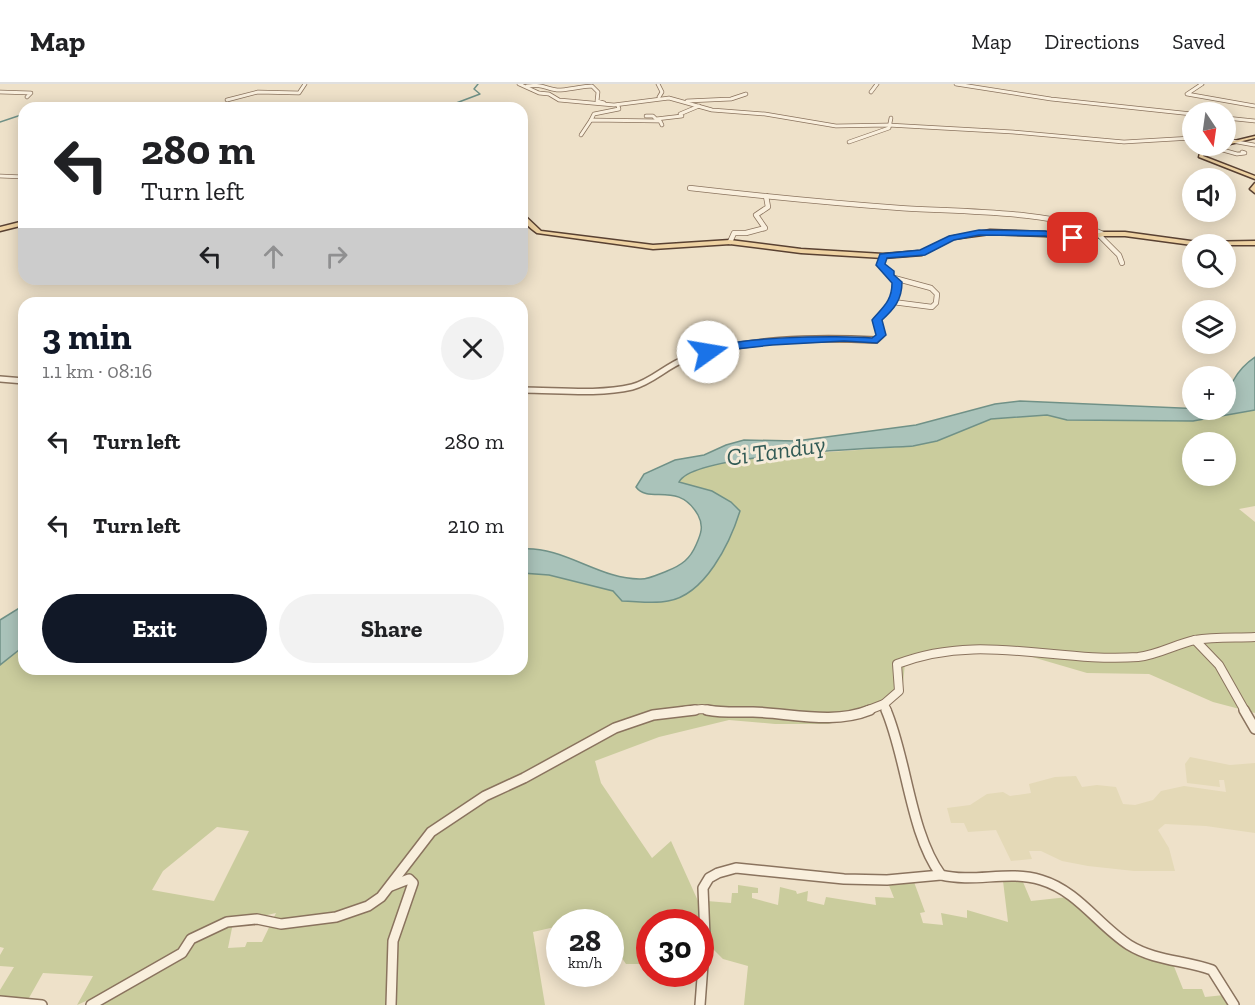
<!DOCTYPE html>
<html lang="en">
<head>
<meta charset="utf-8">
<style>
	:root { --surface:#fff; --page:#f2f2f2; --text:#202124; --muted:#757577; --line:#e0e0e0; --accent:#111827 }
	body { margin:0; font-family:"Zilla Slab",serif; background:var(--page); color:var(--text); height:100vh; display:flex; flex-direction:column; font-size:22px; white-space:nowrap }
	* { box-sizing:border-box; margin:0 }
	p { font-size:20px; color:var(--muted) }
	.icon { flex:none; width:33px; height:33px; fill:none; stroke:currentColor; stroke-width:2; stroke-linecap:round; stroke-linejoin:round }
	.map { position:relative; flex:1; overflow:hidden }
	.drawer { position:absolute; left:18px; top:213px; width:510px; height:378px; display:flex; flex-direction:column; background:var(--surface); border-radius:18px; box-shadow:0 3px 15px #0003 }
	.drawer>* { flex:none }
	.hud { position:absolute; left:18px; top:18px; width:510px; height:183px; border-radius:18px; box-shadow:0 3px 15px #0003; background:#fff; color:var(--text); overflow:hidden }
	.needle { width:39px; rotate:167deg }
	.controls { position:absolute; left:1182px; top:18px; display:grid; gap:12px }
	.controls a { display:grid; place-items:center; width:54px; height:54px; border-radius:50%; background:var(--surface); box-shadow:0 3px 15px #0003; font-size:30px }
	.speed { position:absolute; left:546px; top:825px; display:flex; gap:12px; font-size:30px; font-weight:700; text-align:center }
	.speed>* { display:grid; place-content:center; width:78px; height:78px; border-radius:50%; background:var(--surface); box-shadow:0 3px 15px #0003; line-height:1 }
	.speed small { font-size:15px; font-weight:400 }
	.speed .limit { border:9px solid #d22; background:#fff; color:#111 }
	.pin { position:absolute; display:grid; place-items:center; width:51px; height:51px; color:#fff; margin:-26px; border-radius:12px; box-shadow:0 3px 9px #0006 }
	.me { position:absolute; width:66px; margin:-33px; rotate:77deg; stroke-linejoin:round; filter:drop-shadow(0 0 4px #0008) }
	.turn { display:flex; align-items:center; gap:21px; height:126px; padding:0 24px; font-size:27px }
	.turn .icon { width:78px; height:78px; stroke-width:2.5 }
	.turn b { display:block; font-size:42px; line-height:51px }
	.lanes { display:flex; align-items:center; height:57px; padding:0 24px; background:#0003; justify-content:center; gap:30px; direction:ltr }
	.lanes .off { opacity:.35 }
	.round { display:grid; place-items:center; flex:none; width:63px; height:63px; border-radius:32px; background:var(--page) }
	.overview { display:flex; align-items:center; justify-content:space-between; height:102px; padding:0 24px }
	h1 { font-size:36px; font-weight:700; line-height:45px; color:var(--accent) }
	.button { display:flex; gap:12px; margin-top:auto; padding:12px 24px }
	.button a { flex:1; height:69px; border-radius:36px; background:var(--accent); color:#fff; font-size:24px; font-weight:700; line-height:69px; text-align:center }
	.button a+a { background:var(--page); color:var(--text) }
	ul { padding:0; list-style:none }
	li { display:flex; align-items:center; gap:18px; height:84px; padding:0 24px }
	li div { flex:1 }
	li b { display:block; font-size:22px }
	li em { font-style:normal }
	header { display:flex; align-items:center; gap:36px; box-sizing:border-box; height:84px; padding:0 30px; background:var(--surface); border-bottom:2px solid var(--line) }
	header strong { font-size:28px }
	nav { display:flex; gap:33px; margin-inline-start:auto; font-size:21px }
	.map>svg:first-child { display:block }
	.farmland { fill:#e4d9b7 }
	.green { fill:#cacc9d; fill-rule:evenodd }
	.water { fill:#aac3ba; stroke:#709187; stroke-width:1.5 }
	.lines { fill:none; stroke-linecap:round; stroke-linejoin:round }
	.stream { stroke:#709187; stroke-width:1.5 }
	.minor-far4-casing { stroke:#8a735e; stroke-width:4.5 }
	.minor-far3-casing { stroke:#8a735e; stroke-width:6 }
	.minor-far2-casing { stroke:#8a735e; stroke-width:8 }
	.minor-far1-casing { stroke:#8a735e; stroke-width:10 }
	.minor-casing { stroke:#8a735e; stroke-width:12 }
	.major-casing { stroke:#594132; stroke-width:3 }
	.minor-far4 { stroke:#f9efdd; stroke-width:3 }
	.minor-far3 { stroke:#f9efdd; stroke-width:4.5 }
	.minor-far2 { stroke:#f9efdd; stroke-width:5 }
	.minor-far1 { stroke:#f9efdd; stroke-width:8 }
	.minor { stroke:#f9efdd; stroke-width:9 }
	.major { fill:#efd3a3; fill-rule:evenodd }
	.route { fill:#1a73e8; stroke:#114b97; stroke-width:1.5 }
	.labels { text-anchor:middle; stroke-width:6; stroke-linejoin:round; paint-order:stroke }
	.water-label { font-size:24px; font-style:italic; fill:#315a55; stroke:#f5ebd9 }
</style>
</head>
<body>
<header>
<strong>Map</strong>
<nav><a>Map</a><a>Directions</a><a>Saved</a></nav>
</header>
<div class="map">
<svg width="1255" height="921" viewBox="0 0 1255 921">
	<rect width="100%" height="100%" fill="#eee1c9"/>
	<path class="farmland" d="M 1190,673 L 1230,681 L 1255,679 L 1255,749 L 1206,742 L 1165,740 L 1158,746 L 1169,764 L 1175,787 L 1134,787 L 1088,782 L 1062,777 L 1041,767 L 1029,767 L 1032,775 L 1011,777 L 996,746 L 968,748 L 964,739 L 951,739 L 947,724 L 970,721 L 987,710 L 1003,708 L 1010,712 L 1031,709 L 1029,700 L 1055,693 L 1076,692 L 1082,703 L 1097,701 L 1116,703 L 1123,720 L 1135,721 L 1153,716 L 1161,707 L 1184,702 L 1226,708 L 1224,696 L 1219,696 L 1220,703 L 1187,699 L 1185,680 Z"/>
	<g class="green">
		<path d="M 1255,326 L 1255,422 L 1239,425 L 1255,438 L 1255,629 L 1213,618 L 1149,590 L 1087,589 L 1008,566 L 982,565 L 905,579 L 902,611 L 873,629 L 828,640 L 775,640 L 729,636 L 659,653 L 595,677 L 601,699 L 652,774 L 671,757 L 698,817 L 701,838 L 650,838 L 649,880 L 626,880 L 611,858 L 610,838 L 560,838 L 559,842 L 533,848 L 545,921 L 92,921 L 95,913 L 77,921 L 93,892 L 43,889 L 25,921 L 0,921 L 0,906 L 14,883 L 0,882 L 0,871 L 4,864 L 0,863 L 0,581 L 24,562 L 24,585 L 522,585 L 522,489 L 549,491 L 613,507 L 622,517 C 636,517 655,520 669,517 C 692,512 708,489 721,472 L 713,407 L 679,398 C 688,383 719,379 735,375 L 913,362 L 937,357 L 991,335 L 1047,331 L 1067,336 L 1193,337 ZM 1192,358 L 1226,358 L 1226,392 L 1192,392 ZM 217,743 L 249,747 L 214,817 L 152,806 L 163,787 ZM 276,829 L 262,858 L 247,858 L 245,863 L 228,864 L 233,839 Z"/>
		<path d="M 1003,797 L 1023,798 L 1031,817 L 1068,813 L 1116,856 L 1173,880 L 1183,905 L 1202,905 L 1205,913 L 1224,911 L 1230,921 L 744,921 L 748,882 L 723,875 L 708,860 L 707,817 L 731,819 L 732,809 L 738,809 L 738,801 L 758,804 L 758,809 L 752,809 L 752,814 L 778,821 L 780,803 L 796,807 L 797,810 L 808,807 L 807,817 L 824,821 L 826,813 L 876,821 L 875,813 L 894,814 L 888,799 L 914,798 L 925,828 L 920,829 L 923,839 L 943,841 L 941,829 L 967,834 L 967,826 L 1008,838 Z"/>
	</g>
	<g class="water">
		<path d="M 1255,273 L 1255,326 L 1193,337 L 1067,336 L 1047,331 L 991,335 L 937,357 L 913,362 C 875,365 693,369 679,398 L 712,407 L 731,418 L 740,427 C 730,459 705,511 668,517 C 653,520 636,517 622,517 L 613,507 L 549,491 L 522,489 L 522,465 C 564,462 600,496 641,495 C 649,495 659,490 667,487 C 682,481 690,475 696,461 C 701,450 704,442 698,431 C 678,396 649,421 636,403 L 644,390 L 675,376 L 704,371 L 726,361 L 744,356 L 796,357 L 916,341 L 995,320 L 1020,317 L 1226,326 C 1226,304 1237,285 1255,273 Z"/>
		<path d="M 24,521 L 24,562 L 0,581 L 0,536 Z"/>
	</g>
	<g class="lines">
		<g class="stream">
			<path d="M 329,24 L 362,24"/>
			<path d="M 443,24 L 480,10 L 474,5 L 478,0"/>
			<path d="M 0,38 L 24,30"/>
		</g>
		<defs>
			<g id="minor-far4">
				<path d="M 519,0 L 539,9 L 549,10 L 559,16 L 614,21 L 669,14 L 712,26 L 765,30 L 836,42 L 888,41 L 1013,48 L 1124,58 L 1192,54"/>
				<path d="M 658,0 L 662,8 L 659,13"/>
				<path d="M 956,0 L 1051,15 L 1192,30"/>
				<path d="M 1202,0 L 1187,10 L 1255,22"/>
				<path d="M 527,2 C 544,0 543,4 557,6 C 562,7 583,2 592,2 L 598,8 L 597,17 L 604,19"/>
				<path d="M 0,8 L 31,9 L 27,13"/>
				<path d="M 871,8 L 877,0"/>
				<path d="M 227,16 L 258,8 L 299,9 L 305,0"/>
				<path d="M 687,17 L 731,15 L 746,10"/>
				<path d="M 646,32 L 653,32 L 656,35 L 682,32 L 680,30 L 699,22"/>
				<path d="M 1226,34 L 1255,37"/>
				<path d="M 591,36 L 594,30 L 619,25 L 618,22"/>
				<path d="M 581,51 L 591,36 L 660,37 L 662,41"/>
				<path d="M 1226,56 L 1254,61"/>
				<path d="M 849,58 L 889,44 L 891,34"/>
				<path d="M 1212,63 L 1237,70 L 1245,69 L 1242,68"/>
				<path d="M 0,92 L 24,93"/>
			</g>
			<g id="minor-far3">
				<path d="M 690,104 C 760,112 829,119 900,124 C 958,128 1051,126 1103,150"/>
				<path d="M 1099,151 L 1119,171 L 1122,179"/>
				<path d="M 730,158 L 734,149 L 746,149 L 765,144 L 756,131 L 768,123 L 766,112"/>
				<path d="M 893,218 L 932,223 L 936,219 L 937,210 L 931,204 L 894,194"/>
				<path d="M 882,231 L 894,215 L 897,198 L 881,181 L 883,172"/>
			</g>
			<g id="minor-far2">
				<path d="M 0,295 L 24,297"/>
				<path d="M 522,306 C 557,306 598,311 632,303 C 652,298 666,282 685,275 C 745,254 813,253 876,256 L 881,251 L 877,236 L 883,230"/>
			</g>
			<g id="minor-far1">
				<path d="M 1195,556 L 1219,581 L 1245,627"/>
				<path d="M 884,620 L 887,627"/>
				<path d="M 683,627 L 702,625 L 715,627"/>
				<path d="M 866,627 L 884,620 L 899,607 L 897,580 C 980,548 1055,579 1138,573 C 1158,571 1176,560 1195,556 C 1214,553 1236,554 1255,553"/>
			</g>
			<g id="minor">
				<path d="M 707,626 C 723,629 737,628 753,628 C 791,629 833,641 870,626"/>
				<path d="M 886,626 C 907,675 910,749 941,791 C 974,799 1009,786 1041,796 C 1078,807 1098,841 1129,861 C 1155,877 1184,876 1212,886 L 1234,921"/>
				<path d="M 1244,626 L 1255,645"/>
				<path d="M 391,802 L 409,795 L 413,799 L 393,857 L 391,921"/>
				<path d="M 0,917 L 42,921"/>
				<path d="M 91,921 L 182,869 L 191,855 L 227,838 L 257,835 L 281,840 L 336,833 L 368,822 L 381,813 L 431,748 L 485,712 L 524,694 L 615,644 L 653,631 L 695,626"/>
				<path d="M 700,921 L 705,853 L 703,804 L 709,794 L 718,789 L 736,784 L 844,795 L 887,796 L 941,791"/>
			</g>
			<g id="major">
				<path d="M 1255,52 L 1255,54 L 1226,61 L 1226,59 Z"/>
				<path d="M 1216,62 L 1222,62 L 1205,67 L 1203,72 L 1255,92 L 1255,95 L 1199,73 L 1201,65 Z"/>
				<path d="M 1255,99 L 1255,109 L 1250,105 Z"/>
				<path d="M 522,129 L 541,147 L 653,161 L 730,156 L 801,165 L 883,170 L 921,167 L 950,153 L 990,146 L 1045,148 L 1084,152 L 1104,148 L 1125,148 L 1198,158 L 1255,157 L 1255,161 L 1192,161 L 1125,152 L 1104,152 L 1084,156 L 1045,152 L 990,150 L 953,155 L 922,171 L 883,174 L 801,169 L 730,160 L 653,165 L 537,149 C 530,144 522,138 522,129 Z"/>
				<path d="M 24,137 L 24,141 L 0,147 L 0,143 Z"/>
			</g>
		</defs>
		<use href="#minor-far4" class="minor-far4-casing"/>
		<use href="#minor-far3" class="minor-far3-casing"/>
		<use href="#minor-far2" class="minor-far2-casing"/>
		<use href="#minor-far1" class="minor-far1-casing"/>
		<use href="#minor" class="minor-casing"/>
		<use href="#major" class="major-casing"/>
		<use href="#minor-far4" class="minor-far4"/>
		<use href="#minor-far3" class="minor-far3"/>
		<use href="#minor-far2" class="minor-far2"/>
		<use href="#minor-far1" class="minor-far1"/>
		<use href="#minor" class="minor"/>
		<use href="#major" class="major"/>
	</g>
	<path class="route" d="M 979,146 L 1045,147 L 1077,154 L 1073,156 L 1045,152 L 979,151 L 954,156 L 925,171 L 887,174 L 885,180 L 894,187 L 894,191 L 902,198 C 902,216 894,225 882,236 L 886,251 L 877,259 L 844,257 L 772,261 L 736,265 L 708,271 L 703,268 C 724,252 842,251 872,254 L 876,251 L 872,236 C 883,223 892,217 892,199 L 876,181 L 880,170 L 920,166 L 949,152 Z"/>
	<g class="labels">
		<g class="water-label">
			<text transform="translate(776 367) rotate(-8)" y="8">Ci Tanduy</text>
		</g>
	</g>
</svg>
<div class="controls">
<a><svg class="needle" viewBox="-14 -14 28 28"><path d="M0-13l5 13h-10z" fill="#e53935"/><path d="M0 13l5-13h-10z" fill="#757577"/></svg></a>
<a><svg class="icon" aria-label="sound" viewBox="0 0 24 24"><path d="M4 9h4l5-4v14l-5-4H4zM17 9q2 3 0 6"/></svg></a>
<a><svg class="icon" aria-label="search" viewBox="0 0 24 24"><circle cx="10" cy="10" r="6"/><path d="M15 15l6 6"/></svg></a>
<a><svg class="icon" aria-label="layers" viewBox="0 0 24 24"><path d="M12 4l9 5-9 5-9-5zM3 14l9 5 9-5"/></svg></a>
<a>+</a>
<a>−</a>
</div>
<div class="speed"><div>28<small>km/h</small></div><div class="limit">30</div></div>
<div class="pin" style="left:1073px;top:154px;background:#d93025"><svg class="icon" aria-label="arrive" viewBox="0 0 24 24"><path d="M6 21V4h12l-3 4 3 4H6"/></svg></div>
<svg class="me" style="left:708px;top:268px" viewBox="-20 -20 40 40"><circle r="19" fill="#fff"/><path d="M0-13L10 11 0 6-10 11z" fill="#1a73e8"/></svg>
<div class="hud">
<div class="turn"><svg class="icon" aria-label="left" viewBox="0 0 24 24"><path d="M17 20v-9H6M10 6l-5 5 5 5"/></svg><div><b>280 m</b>Turn left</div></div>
<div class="lanes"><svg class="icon" aria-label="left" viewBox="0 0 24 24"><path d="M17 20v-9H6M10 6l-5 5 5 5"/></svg><svg class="icon off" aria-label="ahead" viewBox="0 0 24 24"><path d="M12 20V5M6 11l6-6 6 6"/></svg><svg class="icon off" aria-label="right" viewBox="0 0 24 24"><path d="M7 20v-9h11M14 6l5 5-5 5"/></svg></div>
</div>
<section class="drawer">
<div class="overview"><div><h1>3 min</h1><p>1.1 km · 08:16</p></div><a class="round"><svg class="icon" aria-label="close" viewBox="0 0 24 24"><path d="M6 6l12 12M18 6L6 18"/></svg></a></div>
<ul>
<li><svg class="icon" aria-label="left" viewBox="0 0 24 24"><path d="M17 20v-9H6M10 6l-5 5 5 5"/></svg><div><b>Turn left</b></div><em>280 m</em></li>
<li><svg class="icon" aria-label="left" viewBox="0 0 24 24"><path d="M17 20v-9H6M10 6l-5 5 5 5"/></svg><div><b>Turn left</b></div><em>210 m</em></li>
</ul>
<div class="button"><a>Exit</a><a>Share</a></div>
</section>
</div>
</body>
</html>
